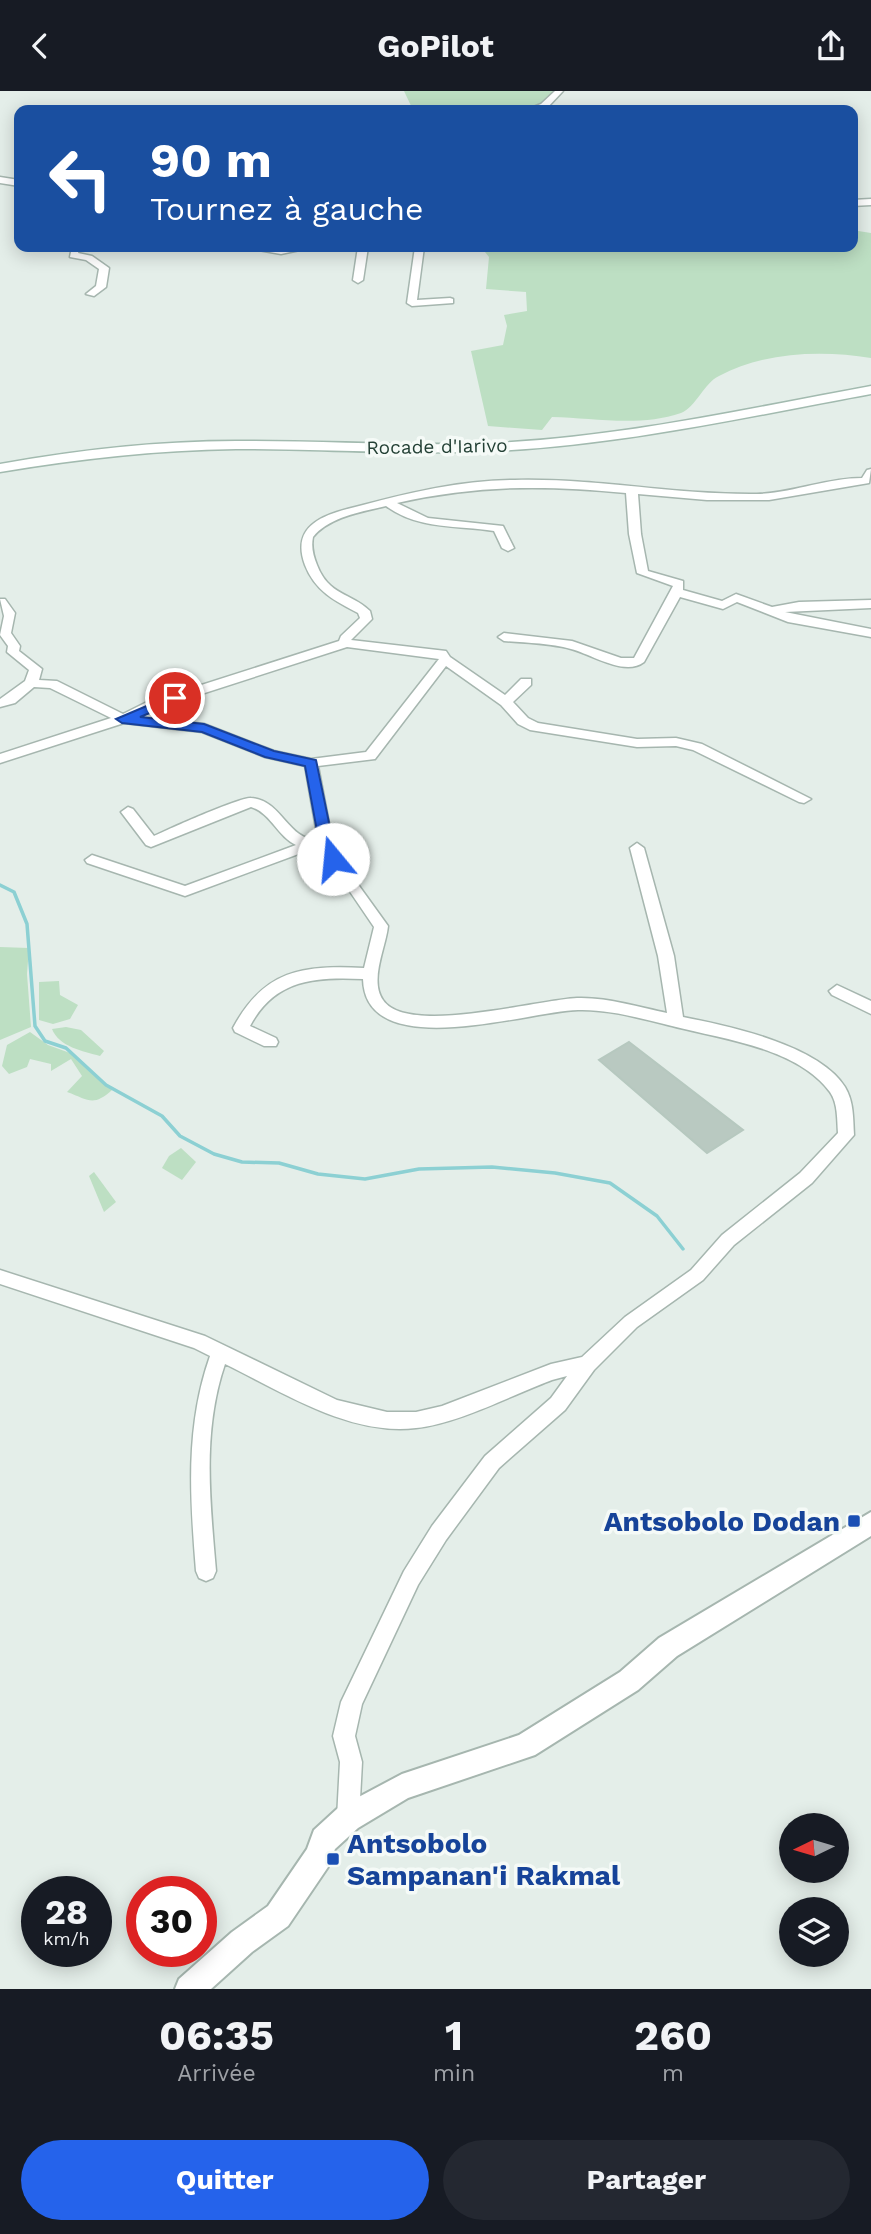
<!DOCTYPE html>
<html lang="fr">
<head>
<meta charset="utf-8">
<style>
	:root { --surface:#171b24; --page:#242831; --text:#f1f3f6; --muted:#9ea1a6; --accent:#2563eb }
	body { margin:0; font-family:"Work Sans",sans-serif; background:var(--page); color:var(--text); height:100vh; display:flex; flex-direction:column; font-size:26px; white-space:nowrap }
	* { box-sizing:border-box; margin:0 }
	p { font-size:23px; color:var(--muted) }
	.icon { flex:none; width:38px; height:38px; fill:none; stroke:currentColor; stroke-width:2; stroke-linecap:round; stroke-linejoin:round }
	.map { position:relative; height:1898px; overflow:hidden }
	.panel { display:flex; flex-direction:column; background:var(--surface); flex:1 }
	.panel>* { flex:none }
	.top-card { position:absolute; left:14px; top:14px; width:844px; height:147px; border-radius:14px; box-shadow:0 4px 18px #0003; background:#1a4fa0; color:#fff; overflow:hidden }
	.needle { width:46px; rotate:265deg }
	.controls { position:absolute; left:779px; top:1722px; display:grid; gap:14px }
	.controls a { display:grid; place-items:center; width:70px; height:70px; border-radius:50%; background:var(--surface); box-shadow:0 4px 18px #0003; font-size:35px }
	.speed { position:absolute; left:21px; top:1785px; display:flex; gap:14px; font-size:35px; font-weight:700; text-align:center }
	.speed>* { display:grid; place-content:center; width:91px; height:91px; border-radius:50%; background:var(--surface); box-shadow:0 4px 18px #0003; line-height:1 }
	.speed small { font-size:18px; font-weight:400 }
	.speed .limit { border:10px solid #d22; background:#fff; color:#111 }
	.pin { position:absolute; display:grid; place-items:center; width:60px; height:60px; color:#fff; margin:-30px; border:4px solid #fff; border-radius:50%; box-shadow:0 2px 7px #0007 }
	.me { position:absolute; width:77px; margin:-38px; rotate:343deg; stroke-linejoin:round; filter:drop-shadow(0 0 5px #0008) }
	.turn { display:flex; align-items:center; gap:24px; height:147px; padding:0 21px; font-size:32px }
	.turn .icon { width:91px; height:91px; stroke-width:2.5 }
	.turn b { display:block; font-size:49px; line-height:60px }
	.eta { display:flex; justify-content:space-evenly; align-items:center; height:119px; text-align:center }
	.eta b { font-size:42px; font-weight:700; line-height:49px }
	.button { display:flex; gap:14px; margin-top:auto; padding:14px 21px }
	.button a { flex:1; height:80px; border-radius:42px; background:var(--accent); color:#fff; font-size:28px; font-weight:700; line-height:80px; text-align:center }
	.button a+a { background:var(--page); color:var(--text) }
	header { display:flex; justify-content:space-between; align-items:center; height:91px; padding:0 21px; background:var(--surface); font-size:32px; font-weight:700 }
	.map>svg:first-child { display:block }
	.green { fill:#bddfc3 }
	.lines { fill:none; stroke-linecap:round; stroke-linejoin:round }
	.stream { stroke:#8cd0d3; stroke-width:3.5 }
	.building { fill:#b9c9c1; stroke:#b6c8bf; stroke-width:2 }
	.minor-casing { stroke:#a6b6af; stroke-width:3 }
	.tertiary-casing { stroke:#a6b6af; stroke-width:4 }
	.secondary-casing { stroke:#a2baaf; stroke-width:3 }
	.minor { fill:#fff; fill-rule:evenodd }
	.tertiary { fill:#fff; fill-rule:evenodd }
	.secondary { fill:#fff; fill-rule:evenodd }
	.route { fill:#2563eb; stroke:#184099; stroke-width:2 }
	.transit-dot { fill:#1a4fb4; stroke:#f5faf7; stroke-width:2.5 }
	.labels { text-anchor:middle; stroke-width:7; stroke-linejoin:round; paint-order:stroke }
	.far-street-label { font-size:19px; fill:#234035; stroke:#f5faf7 }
	.near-transit-label { font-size:28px; font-weight:bold; fill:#164399; stroke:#f5faf7; text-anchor:end }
</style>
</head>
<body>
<header><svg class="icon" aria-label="back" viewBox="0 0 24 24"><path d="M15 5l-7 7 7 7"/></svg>GoPilot<svg class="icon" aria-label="share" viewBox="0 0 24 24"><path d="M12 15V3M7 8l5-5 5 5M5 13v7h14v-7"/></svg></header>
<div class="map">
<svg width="871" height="1898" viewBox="0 0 871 1898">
	<rect width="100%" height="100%" fill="#e4eee9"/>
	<g class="green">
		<path d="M 404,0 L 564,0 L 548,17 L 413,19 Z"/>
		<path d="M 852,139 L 871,142 L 871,267 C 821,259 764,261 719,285 C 704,292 696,316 681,322 C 641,336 593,327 552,326 L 542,339 L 488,335 L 471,260 L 503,254 L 507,235 L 504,224 L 527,220 L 526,201 L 486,198 L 489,166 L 481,156 L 852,156 Z"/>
		<path d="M 0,856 L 29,857 L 27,883 L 31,936 L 0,949 Z"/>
		<path d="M 59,890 L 60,904 L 78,914 L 70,928 L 53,933 L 39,929 L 39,891 Z"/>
		<path d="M 66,936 L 81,939 L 104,960 L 100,965 C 83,960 59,956 52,938 Z"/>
		<path d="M 30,941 L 48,954 L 70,962 L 112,999 C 93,1016 89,1009 67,1001 L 82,985 L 71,968 L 51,980 L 51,973 L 30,968 L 27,976 L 9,983 L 2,975 L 7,954 Z"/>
		<path d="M 181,1057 L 196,1071 L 182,1089 L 162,1077 L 169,1065 Z"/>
		<path d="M 94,1081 L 116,1111 L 104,1121 L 89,1085 Z"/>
	</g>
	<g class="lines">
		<path class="stream" d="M 0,794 L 14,801 L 27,833 L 35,935 L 45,950 L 66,957 L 106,994 L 162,1025 L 180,1045 L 214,1063 L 242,1071 L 279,1072 L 318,1083 L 365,1088 L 419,1078 L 492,1076 L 555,1082 L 610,1092 L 657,1125 L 683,1158"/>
	</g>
	<path class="building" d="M 629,951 L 743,1039 L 707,1062 L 599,969 Z"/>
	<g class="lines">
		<defs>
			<g id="minor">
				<path d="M 555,0 L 563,0 L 547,17 L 526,19 L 541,13 Z"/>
				<path d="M 0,86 L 19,89 L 19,95 L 0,92 Z"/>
				<path d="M 871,108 L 871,114 L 852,115 L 852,109 Z"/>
				<path d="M 72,156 L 80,156 L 78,162 L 92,165 L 109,177 L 106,196 L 94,205 L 86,203 L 96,195 L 99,178 L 86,169 L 70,166 Z"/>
				<path d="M 242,156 L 314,156 L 281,163 Z"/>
				<path d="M 358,156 L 368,156 L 363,189 L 358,192 L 353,189 Z"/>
				<path d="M 415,156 L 424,156 L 417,209 L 450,207 L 453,208 L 453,212 L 412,215 L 407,212 Z"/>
				<path d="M 871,378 L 869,392 L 769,409 L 707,409 L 638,403 L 641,443 L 648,480 L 683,490 L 683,499 L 722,510 L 736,503 L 772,516 L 799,511 L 871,509 L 871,517 L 785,521 L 871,538 L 871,546 L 788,531 L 737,511 L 723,518 L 680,506 L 644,571 C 625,586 591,563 571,558 C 549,552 526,552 504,550 L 498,546 L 504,542 L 572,550 L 621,567 L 634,567 L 673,495 L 637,482 L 629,443 L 626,402 C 544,394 478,394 397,412 L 428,427 L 503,435 L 514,457 L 508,460 L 502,457 L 494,440 C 456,434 419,439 386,415 C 361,421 329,426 313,446 C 311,456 313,464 317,474 C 329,505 350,501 370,520 L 372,528 L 351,549 L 446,560 L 450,566 L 505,604 L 521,588 L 531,588 L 531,594 L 513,611 L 528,627 L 538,632 L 637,648 L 676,647 L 702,653 L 811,708 L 804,712 L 799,711 L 693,659 L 676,655 L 637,656 L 530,639 L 518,633 L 501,614 L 446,575 L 375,668 L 318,675 L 333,753 L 339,767 L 388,835 C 386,856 369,889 383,909 C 407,945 536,909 577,907 C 607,906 638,916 667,922 L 658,865 L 630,757 L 637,752 L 644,757 L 674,865 L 683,926 C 729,935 819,954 845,996 C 854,1011 853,1028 854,1044 L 812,1092 L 734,1154 L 703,1189 L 637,1236 L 594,1279 L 565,1319 L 499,1377 L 446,1449 L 418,1494 L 362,1613 L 355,1645 L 362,1671 L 359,1727 L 356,1735 L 348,1738 L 340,1735 L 337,1727 L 340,1671 L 333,1645 L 341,1611 L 404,1480 L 432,1435 L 485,1365 L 551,1307 L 567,1285 L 552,1289 C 512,1304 457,1333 416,1337 C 349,1345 283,1301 225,1273 C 202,1340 210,1410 216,1480 L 213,1487 L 206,1490 L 199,1487 L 196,1480 C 190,1406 185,1336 210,1265 L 194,1257 L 0,1193 L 0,1179 L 205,1245 L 337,1309 L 387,1321 L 416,1321 L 442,1315 L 551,1273 L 582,1266 L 625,1226 L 691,1179 L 722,1144 L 800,1082 L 838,1042 C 837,1029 838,1012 830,1001 C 797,956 721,948 672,935 C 643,928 609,918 578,919 C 529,920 365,974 363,888 C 315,886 275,888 250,935 L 276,947 L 278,951 L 276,955 L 264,955 L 235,941 L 233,937 C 264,879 302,874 364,877 L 374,836 L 321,758 L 312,758 L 185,805 L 87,772 L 85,769 L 92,764 L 185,795 L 296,754 C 277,745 271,722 251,716 L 151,756 L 146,754 L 121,721 L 128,716 L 133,718 L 154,745 C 169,738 240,706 251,707 C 282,709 287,749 318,749 L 305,675 L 265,666 L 202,641 L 124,632 L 0,672 L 0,663 L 111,627 L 50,597 L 34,596 L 15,612 L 0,616 L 0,608 L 25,590 L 29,579 L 7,561 L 8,555 L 0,544 L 4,525 L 0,508 L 5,508 L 15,522 L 11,542 L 20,555 L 19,560 L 42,578 L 39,589 L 57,590 L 123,623 L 145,612 L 339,550 L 341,545 L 360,527 L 358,522 C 335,510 315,500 305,474 C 289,431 330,422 363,414 C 412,401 463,389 515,389 C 597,387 675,404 757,403 C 793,402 826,387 862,387 L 867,379 ZM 347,556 L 439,568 L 366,661 L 311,668 L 274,660 L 204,633 L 138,626 L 155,618 Z"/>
				<path d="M 837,894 L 871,910 L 871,923 L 832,904 L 829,900 Z"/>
			</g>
			<path id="tertiary" d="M 871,1421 L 871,1445 L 677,1565 L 638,1599 L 535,1664 L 408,1707 L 358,1737 L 335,1758 L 328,1776 L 288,1835 L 252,1861 L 211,1898 L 175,1898 L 179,1888 L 232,1841 L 268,1815 L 307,1758 L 314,1739 L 338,1717 L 402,1683 L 519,1644 L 620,1581 L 659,1547 Z"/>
			<path id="secondary" d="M 871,295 L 871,303 C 746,326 622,354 495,360 C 409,364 323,358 236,358 C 157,359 78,368 0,381 L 0,373 C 78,359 157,350 236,350 C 323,349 409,356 495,352 C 622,346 746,318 871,295 Z"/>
		</defs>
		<use href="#minor" class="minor-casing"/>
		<use href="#tertiary" class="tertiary-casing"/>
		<use href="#secondary" class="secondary-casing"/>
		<use href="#minor" class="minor"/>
		<use href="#tertiary" class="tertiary"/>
		<use href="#secondary" class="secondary"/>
	</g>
	<path class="route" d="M 175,603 L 181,607 L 179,610 L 140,626 L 204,633 L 274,660 L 316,669 L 333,751 L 340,768 L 338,771 L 328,771 L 319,751 L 305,675 L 265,666 L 202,641 L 122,632 L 116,628 Z"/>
	<g class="transit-dot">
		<rect x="847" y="1423" width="14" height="14" rx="3.5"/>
		<rect x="326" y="1761" width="14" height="14" rx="3.5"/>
	</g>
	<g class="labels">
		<g class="far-street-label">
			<text transform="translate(437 355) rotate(-1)" y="7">Rocade d'Iarivo</text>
		</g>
		<g class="near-transit-label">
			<text x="840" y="1440">Antsobolo Dodan</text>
			<text x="347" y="1762" text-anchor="start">Antsobolo<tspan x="347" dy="32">Sampanan'i Rakmal</tspan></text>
		</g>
	</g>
</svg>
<div class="controls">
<a><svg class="needle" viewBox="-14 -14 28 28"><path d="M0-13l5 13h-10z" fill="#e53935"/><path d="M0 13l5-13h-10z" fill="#9ea1a6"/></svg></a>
<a><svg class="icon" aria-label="layers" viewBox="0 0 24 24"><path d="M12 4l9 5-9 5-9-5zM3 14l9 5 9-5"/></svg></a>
</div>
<div class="speed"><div>28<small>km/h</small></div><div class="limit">30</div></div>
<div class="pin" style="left:175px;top:607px;background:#d93025"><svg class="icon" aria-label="arrive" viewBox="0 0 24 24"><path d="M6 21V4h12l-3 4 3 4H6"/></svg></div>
<svg class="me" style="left:333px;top:768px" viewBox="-20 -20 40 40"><circle r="19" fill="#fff"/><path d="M0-13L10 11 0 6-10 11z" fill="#2563eb"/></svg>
<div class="top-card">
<div class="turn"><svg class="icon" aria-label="left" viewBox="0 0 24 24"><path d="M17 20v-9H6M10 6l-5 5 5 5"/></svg><div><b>90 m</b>Tournez à gauche</div></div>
</div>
</div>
<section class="panel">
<div class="eta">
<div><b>06:35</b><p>Arrivée</p></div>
<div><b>1</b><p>min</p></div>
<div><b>260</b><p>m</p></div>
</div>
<div class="button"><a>Quitter</a><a>Partager</a></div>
</section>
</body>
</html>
